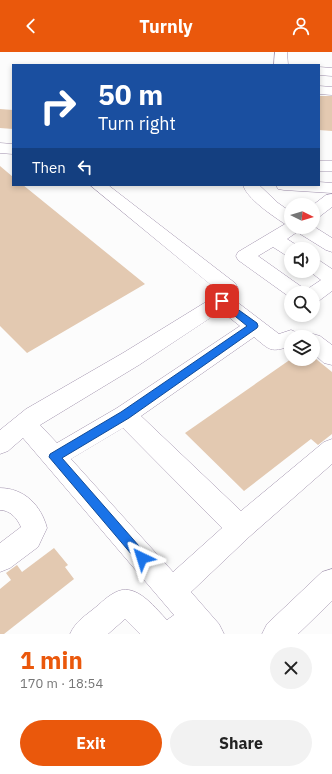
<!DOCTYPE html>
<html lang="en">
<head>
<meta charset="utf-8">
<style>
	:root { --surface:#fff; --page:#f2f2f2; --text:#222; --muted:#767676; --accent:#ea580c }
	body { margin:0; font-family:"IBM Plex Sans",sans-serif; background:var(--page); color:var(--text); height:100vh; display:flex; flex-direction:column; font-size:15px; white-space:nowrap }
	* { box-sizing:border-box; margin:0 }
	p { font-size:13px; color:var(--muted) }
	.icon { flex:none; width:22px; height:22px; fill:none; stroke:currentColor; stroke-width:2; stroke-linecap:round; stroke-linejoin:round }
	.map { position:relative; height:582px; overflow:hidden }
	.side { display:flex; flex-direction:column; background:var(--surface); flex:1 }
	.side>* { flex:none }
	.hud { position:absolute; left:12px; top:12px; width:308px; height:122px; border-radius:0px; box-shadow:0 2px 6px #0003; background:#1a4fa0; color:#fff; overflow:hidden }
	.needle { width:26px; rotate:95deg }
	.buttons { position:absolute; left:284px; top:146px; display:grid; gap:8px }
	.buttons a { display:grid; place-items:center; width:36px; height:36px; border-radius:50%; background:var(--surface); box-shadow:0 2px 6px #0003; font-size:20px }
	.pin { position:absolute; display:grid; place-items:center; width:34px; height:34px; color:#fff; margin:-17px; border-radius:8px; box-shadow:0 2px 6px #0006 }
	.me { position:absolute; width:44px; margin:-22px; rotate:319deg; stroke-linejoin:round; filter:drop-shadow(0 0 3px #0008) }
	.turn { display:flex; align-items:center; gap:14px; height:84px; padding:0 20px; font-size:18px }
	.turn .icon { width:52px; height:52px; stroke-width:2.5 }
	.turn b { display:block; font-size:28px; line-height:34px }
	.then { display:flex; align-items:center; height:38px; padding:0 20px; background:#0003; gap:8px; font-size:15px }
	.round { display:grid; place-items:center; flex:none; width:42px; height:42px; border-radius:21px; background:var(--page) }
	.headline { display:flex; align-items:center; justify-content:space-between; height:68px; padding:0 20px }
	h1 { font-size:24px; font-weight:700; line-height:30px; color:var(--accent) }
	.button { display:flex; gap:8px; margin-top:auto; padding:8px 20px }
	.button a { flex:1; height:46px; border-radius:24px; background:var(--accent); color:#fff; font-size:16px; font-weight:700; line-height:46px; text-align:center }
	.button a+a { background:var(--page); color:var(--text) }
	header { display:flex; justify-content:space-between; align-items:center; height:52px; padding:0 20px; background:var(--accent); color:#fff; font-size:18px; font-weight:700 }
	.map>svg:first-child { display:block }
	.building { fill:#e3c9b1 }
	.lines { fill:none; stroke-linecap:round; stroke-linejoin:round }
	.minor-casing { stroke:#a091ac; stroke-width:1 }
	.minor { fill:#fff; fill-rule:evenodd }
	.route { fill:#1a73e8; stroke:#114b97 }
</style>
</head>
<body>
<header><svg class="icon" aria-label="back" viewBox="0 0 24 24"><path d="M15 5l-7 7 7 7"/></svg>Turnly<svg class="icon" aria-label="person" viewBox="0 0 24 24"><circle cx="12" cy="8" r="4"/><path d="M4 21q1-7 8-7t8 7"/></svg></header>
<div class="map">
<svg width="332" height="582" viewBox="0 0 332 582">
	<rect width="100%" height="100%" fill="#fcfcfc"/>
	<g class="building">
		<path d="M 319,44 L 332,44 L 332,79 L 319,78 Z"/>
		<path d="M 0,57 L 13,58 L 13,77 L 0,76 Z"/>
		<path d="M 0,114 L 13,125 L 13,133 L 23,133 L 145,232 L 27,301 L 0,274 Z"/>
		<path d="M 291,307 L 316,307 L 332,320 L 332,382 L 318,393 L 311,387 L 244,439 L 185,381 Z"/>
		<path d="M 54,496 L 68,513 L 65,515 L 74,527 L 4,582 L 0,582 L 0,537 L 11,528 L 6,521 L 17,513 L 22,520 Z"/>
	</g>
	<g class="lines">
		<defs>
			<g id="minor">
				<path d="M 275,0 L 287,0 L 288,13 L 274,13 Z"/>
				<path d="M 319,15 L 332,16 L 332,24 L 319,23 Z"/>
				<path d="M 319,34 L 332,35 L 332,43 L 319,42 Z"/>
				<path d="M 0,91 L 13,92 L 13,102 L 0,101 Z"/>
				<rect x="319" y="109" width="13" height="10"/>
				<path d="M 319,130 L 332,131 L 332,141 L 284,138 L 278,137 L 276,133 L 319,133 Z"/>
				<path d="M 90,133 L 108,133 L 235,231 L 238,236 L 233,247 L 279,282 L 291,278 L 298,281 L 301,285 L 291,285 L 291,294 C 270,301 270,298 254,285 L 141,364 L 241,459 L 324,390 L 332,387 L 332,412 L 249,485 L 191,540 L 219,572 L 224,582 L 140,582 L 125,567 L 108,582 L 70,582 C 76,569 85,564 96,555 C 103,549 112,540 122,538 C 140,535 156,557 167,568 L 174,563 L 23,386 L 8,399 L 0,402 L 0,378 L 26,357 L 123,301 L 214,245 L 217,238 ZM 221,259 L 240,274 L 117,356 L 57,391 L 40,373 L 139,313 ZM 123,376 L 222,476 L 173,520 L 71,407 Z"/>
				<path d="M 243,133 L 259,133 L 278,151 L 291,160 L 291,175 L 313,174 L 332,186 L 332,200 L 326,198 L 297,180 L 287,187 L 298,194 L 300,197 L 291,197 L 291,204 L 284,202 L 273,195 L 258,204 L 306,238 L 321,228 L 309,219 L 313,219 L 313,207 L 320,209 L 332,217 L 332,239 L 320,248 L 313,250 L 313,241 L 291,241 L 291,246 L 238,208 L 236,204 L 238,200 L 285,172 C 273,164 247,147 243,133 Z"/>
				<path d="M 332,142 L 332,155 L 319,165 L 313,166 L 313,153 L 326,143 Z"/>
				<path d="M 313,282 L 320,284 L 332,293 L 332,313 L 324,311 L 313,301 L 313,285 L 305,285 Z"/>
				<path d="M 0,436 C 24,436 41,453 47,476 L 38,495 L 10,516 L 0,520 L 0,491 L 21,475 C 17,466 10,458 0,458 Z"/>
				<path d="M 332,517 L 332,549 L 298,582 L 262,582 L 267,572 L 322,520 Z"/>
			</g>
		</defs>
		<use href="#minor" class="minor-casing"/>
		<use href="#minor" class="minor"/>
	</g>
	<path class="route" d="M 222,246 L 257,271 L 258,274 L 257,276 L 129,366 L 62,406 L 146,502 L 148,506 L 146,510 L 142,511 L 138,510 L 49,405 L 50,402 L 121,360 L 247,274 L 219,251 L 217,249 L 219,247 Z"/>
</svg>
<div class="buttons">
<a><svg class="needle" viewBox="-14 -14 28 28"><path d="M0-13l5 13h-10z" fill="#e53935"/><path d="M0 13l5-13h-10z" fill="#767676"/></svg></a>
<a><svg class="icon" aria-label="sound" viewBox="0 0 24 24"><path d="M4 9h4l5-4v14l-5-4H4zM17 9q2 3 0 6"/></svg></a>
<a><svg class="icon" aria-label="search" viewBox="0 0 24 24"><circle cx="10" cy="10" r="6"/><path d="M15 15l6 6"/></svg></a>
<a><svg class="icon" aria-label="layers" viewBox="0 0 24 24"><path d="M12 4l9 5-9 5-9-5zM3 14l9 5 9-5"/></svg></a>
</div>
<div class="pin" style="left:222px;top:249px;background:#d93025"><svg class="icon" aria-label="arrive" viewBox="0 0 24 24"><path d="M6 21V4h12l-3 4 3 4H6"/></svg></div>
<svg class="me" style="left:142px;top:506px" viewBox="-20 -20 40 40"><path d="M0-17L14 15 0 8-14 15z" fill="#1a73e8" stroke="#fff" stroke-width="4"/></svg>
<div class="hud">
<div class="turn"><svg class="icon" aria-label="right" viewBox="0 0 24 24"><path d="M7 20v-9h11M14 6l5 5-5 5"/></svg><div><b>50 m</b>Turn right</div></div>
<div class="then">Then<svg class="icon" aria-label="left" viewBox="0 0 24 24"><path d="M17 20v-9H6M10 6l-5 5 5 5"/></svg></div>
</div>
</div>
<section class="side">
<div class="headline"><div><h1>1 min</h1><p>170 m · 18:54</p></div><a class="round"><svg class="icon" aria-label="close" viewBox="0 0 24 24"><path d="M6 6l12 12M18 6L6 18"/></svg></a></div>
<div class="button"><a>Exit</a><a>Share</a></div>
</section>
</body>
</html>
